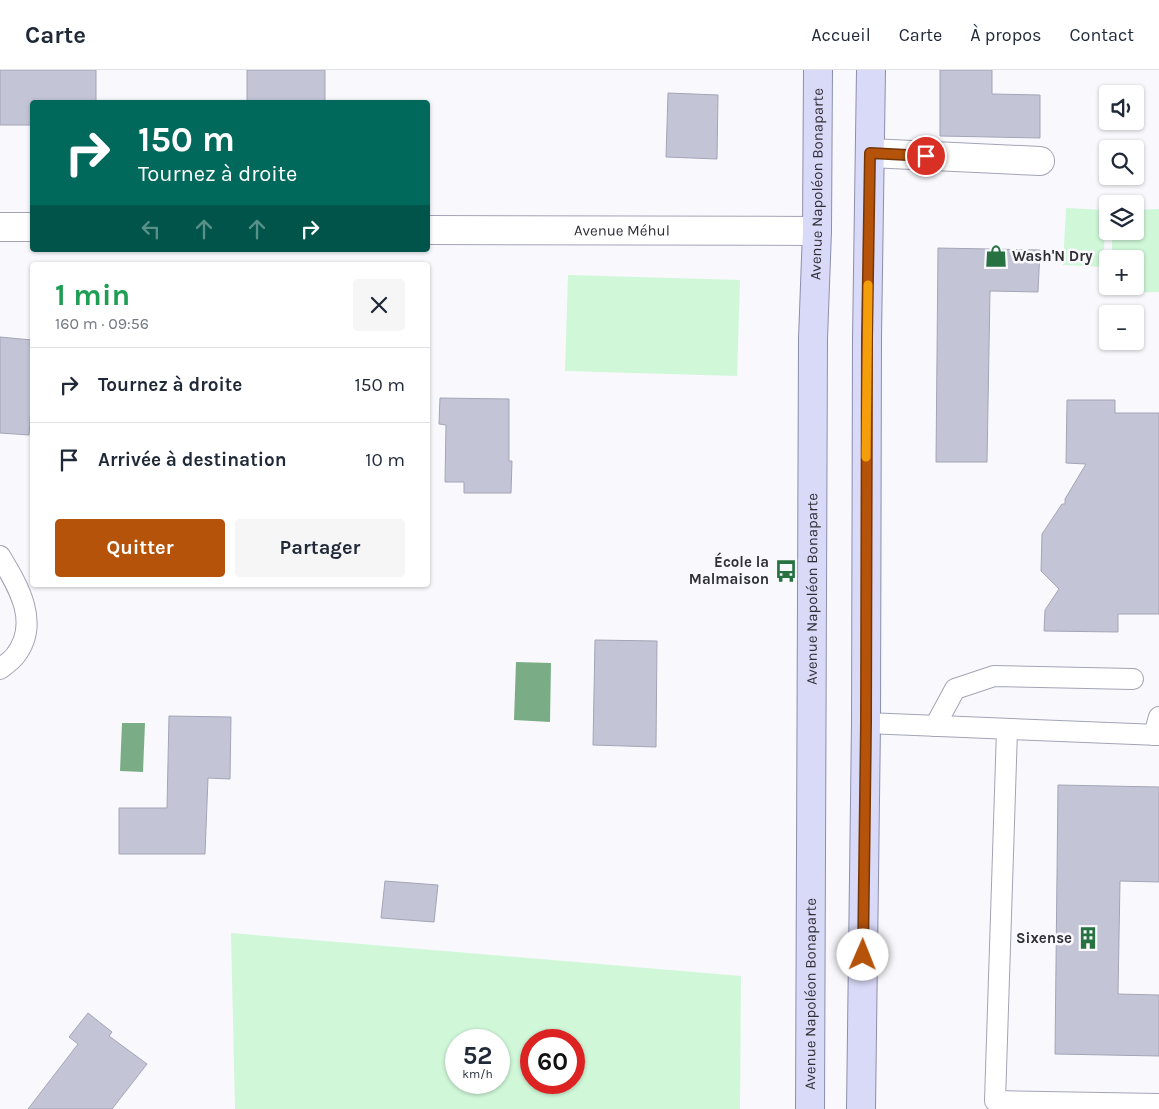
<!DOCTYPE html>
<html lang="fr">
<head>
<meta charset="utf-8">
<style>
	:root { --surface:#fff; --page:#f6f6f7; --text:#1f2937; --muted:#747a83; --line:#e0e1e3; --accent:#b45309 }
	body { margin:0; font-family:Karla,sans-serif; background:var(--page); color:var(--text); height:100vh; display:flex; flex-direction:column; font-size:19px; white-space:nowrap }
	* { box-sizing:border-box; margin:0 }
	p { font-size:16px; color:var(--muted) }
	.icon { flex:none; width:28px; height:28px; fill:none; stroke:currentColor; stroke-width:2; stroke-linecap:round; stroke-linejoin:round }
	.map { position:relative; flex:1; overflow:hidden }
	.details { position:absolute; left:30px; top:192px; width:400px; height:325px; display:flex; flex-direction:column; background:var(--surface); border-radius:5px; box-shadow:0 1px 4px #0004 }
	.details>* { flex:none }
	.guide { position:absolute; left:30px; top:30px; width:400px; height:152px; border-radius:5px; box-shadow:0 1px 4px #0004; background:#00695c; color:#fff; overflow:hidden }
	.buttons { position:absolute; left:1099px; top:15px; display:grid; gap:10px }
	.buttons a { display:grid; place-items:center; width:45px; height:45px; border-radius:5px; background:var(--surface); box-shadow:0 1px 4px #0004; font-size:25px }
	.speed { position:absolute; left:445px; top:959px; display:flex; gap:10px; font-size:25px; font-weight:700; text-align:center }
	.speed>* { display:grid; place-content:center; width:65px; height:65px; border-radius:50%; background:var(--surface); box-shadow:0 1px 4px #0004; line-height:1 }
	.speed small { font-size:12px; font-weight:400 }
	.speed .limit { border:8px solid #d22; background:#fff; color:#111 }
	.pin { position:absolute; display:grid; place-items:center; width:42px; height:42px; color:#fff; margin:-21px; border:2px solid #fff; border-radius:50%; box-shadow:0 1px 5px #0007 }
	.me { position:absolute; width:55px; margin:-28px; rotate:1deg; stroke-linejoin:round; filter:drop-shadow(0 0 4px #0008) }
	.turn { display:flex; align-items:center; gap:18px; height:105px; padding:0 25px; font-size:22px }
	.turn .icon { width:65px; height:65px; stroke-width:2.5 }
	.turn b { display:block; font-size:35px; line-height:42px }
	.lanes { display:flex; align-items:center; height:48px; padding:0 25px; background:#0003; justify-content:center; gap:25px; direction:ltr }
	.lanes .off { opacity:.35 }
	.round { display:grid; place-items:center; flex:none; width:52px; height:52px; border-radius:5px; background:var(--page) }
	.head { display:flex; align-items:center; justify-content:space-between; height:85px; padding:0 25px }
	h1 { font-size:30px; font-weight:700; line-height:38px; color:#1e9e55 }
	.button { display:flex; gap:10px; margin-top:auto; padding:10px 25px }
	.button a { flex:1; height:58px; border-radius:5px; background:var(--accent); color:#fff; font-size:20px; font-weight:700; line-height:58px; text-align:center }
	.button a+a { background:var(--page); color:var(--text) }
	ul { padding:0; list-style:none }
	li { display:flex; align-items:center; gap:15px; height:75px; padding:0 25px; border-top:1px solid var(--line) }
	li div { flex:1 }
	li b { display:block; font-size:19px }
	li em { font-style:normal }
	header { display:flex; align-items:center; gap:30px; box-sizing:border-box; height:70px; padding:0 25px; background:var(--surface); border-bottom:1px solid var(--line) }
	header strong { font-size:24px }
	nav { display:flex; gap:28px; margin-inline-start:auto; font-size:18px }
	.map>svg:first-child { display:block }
	.green { fill:#cff7d8; fill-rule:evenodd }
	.water { fill:#7aad86 }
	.building { fill:#c3c5d7; stroke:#a3a5b6 }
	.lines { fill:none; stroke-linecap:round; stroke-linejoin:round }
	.service-casing { stroke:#a2a4b5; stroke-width:22 }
	.minor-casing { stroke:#a2a4b5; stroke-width:30 }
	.primary-casing { stroke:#8c8eb0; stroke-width:30 }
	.service { stroke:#fff; stroke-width:20 }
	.minor { stroke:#fff; stroke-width:28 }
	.primary { stroke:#d9daf7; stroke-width:28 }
	.route-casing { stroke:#753606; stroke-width:12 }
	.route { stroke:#b45309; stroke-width:9 }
	.slow { stroke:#f59e0b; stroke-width:9 }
	.labels { text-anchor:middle; stroke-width:5; stroke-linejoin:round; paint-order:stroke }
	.street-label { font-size:15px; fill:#2e2e35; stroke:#f9f9fd }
	.poi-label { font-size:15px; font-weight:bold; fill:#2e2e35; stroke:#f9f9fd; text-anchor:end }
</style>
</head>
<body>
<header>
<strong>Carte</strong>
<nav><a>Accueil</a><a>Carte</a><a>À propos</a><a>Contact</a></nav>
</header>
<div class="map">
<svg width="1159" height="1039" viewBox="0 0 1159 1039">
	<rect width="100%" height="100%" fill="#f9f9fd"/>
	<g class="green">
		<path d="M 1066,138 L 1106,140 L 1103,197 L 1063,195 Z"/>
		<path d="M 1159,139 L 1159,222 L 1112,223 L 1112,216 L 1135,216 L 1135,189 L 1112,189 L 1112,161 L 1135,161 L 1135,140 Z"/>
		<path d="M 568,205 L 740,210 L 737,306 L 565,301 Z"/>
		<path d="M 231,863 L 741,906 L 740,1039 L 235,1039 ZM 456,970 L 499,970 L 499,1012 L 456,1012 ZM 531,970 L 574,970 L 574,1012 L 531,1012 Z"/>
	</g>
	<g class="water">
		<path d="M 516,592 L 551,593 L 550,652 L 514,650 Z"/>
		<path d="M 122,653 L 145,653 L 143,702 L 120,701 Z"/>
	</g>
	<g class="building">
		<path d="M 0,0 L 96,0 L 96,32 L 32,32 L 32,55 L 0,55 Z"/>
		<rect x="247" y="0" width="78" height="32"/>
		<path d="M 940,0 L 992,0 L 992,24 L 1040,25 L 1040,68 L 940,66 Z"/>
		<path d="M 668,23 L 718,25 L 717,89 L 666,87 Z"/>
		<path d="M 938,178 L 1040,180 L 1038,222 L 990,221 L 987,392 L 936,392 Z"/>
		<path d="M 0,267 L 32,270 L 32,326 L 29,365 L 0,363 Z"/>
		<path d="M 440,328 L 509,329 L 509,391 L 512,391 L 511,423 L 464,423 L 464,412 L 445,412 L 446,355 L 439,354 Z"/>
		<path d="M 1067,330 L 1115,330 L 1115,343 L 1159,343 L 1159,544 L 1118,544 L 1118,562 L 1044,561 L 1045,540 L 1059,519 L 1041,501 L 1042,464 L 1062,434 L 1065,434 L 1065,429 L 1086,394 L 1066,393 Z"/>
		<path d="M 595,570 L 657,571 L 656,677 L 593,675 Z"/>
		<path d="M 169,646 L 231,647 L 230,709 L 208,708 L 205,784 L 119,784 L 119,738 L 167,738 Z"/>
		<path d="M 1058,715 L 1159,717 L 1159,812 L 1120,811 L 1118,924 L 1159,925 L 1159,986 L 1055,984 Z"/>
		<path d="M 385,811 L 438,815 L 434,852 L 381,848 Z"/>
		<path d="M 88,943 L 112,962 L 109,966 L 147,994 L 112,1039 L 28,1039 L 78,974 L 69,967 Z"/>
	</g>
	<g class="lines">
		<defs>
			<g id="service">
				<path d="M 0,486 C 18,516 41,553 15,586 C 11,591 5,595 0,599"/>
				<path d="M 866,653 L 1159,665"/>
				<path d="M 935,656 L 955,619 L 994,606 L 1133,609"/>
				<path d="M 1007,660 L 995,1031 L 1159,1034"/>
				<path d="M 1154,665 L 1159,647"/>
			</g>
			<g id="minor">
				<path d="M 870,83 L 1040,91"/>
				<path d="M 0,157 L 32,157"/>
				<path id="s1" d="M 428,160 L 817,161"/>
			</g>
			<g id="primary">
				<path id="s2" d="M 810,1039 L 813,269 L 817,161 L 818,0"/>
				<path d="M 861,1039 L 866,653 L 867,268 L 871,0"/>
			</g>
		</defs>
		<use href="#service" class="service-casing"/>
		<use href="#minor" class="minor-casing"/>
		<use href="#primary" class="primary-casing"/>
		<use href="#service" class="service"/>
		<use href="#minor" class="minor"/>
		<use href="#primary" class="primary"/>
	</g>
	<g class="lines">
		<defs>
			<path id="route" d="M 863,885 L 866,653 L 867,268 L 870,83 L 926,86"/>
		</defs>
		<use href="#route" class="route-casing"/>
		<use href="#route" class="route"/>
		<path class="slow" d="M 866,387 L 868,215"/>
	</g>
	<defs>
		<symbol id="shop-bare" viewBox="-9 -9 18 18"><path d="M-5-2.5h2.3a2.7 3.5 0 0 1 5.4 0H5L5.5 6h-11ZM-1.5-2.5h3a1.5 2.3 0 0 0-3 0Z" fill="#277240" stroke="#f9f9fd" stroke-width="2.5" paint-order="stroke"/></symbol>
		<symbol id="bus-bare" viewBox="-9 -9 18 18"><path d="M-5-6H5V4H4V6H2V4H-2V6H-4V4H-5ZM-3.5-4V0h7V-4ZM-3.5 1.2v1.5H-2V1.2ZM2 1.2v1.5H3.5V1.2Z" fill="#277240" stroke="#f9f9fd" stroke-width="2.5" paint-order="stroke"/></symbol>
		<symbol id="building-bare" viewBox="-9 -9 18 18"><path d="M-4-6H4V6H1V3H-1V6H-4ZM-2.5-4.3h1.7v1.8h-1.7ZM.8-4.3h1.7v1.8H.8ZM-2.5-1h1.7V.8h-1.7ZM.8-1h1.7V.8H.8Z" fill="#277240" stroke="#f9f9fd" stroke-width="2.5" paint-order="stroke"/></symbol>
	</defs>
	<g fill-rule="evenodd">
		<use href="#shop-bare" x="980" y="170" width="32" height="32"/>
		<use href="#bus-bare" x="770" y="485" width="32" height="32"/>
		<use href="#building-bare" x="1072" y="852" width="32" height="32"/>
	</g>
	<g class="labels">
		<g class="street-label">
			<text dy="5" stroke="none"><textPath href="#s2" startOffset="925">Avenue Napoléon Bonaparte</textPath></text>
			<text dy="5" stroke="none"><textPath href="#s1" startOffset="194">Avenue Méhul</textPath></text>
			<text dy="5" stroke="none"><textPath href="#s2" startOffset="520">Avenue Napoléon Bonaparte</textPath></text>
			<text dy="5" stroke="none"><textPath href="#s2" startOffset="115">Avenue Napoléon Bonaparte</textPath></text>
		</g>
		<g class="poi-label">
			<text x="1012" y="191" text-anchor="start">Wash'N Dry</text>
			<text x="769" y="497">École la<tspan x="769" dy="17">Malmaison</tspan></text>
			<text x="1072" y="873">Sixense</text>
		</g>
	</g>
</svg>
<div class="buttons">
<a><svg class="icon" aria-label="sound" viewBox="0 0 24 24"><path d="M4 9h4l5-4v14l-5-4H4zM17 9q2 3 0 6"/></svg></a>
<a><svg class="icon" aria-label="search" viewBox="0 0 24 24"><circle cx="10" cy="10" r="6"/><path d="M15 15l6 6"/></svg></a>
<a><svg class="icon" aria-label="layers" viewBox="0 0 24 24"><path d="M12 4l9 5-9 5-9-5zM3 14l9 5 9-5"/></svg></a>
<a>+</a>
<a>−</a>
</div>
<div class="speed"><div>52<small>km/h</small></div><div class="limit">60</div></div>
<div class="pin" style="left:926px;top:86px;background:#d93025"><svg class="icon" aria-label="arrive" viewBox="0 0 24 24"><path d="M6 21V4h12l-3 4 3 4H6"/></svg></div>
<svg class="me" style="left:863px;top:885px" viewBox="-20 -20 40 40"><circle r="19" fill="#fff"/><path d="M0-13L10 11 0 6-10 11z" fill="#b45309"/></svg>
<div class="guide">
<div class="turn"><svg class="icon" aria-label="right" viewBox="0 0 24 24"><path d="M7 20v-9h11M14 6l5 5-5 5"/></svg><div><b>150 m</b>Tournez à droite</div></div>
<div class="lanes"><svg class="icon off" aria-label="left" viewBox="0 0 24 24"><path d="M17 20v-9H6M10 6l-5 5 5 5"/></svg><svg class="icon off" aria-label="ahead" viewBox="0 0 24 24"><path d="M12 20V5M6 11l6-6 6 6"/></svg><svg class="icon off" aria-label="ahead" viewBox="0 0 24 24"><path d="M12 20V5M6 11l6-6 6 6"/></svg><svg class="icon" aria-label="right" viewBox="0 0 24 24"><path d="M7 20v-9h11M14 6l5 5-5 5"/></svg></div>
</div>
<section class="details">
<div class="head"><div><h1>1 min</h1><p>160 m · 09:56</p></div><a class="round"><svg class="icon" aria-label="close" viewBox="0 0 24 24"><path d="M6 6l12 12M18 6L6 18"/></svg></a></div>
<ul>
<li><svg class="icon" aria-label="right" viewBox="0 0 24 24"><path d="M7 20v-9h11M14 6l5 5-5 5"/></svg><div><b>Tournez à droite</b></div><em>150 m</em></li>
<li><svg class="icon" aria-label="arrive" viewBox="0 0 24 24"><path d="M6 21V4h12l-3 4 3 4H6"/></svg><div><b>Arrivée à destination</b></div><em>10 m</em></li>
</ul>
<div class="button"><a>Quitter</a><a>Partager</a></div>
</section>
</div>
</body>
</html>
